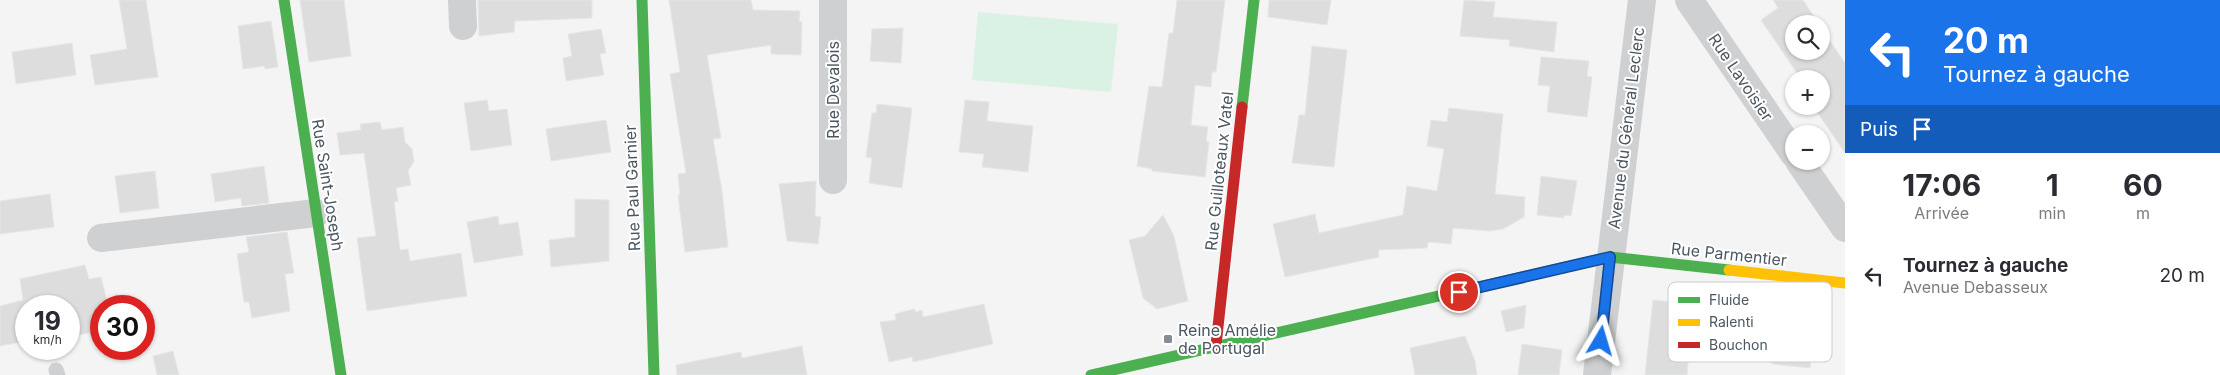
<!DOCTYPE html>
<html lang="fr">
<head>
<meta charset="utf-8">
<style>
	:root { --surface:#fff; --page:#f7f7f7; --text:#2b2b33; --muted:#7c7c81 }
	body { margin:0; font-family:Inter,sans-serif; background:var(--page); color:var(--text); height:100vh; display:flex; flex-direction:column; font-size:19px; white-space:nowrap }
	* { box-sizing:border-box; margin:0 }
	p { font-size:16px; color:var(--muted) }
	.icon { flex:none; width:28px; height:28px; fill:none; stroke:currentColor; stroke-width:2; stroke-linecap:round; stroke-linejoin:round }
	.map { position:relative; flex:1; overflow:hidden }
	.details { display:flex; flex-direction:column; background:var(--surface); width:375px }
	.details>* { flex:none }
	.banner { background:#1a73e8; color:#fff; overflow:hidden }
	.tools { position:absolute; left:1785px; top:15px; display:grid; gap:10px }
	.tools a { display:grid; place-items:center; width:45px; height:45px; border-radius:50%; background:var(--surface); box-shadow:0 1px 4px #0004; font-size:25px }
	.speed { position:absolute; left:15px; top:295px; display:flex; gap:10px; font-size:25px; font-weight:700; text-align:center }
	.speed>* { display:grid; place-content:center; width:65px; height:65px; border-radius:50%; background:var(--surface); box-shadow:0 1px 4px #0004; line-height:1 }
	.speed small { font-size:12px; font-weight:400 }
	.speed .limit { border:8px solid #d22; background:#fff; color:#111 }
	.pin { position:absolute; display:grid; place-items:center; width:42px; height:42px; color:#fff; margin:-21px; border:2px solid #fff; border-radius:50%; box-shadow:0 1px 5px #0007 }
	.me { position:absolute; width:55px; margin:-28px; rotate:7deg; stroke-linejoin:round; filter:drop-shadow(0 0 4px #0008) }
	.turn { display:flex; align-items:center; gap:18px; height:105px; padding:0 15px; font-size:22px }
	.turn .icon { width:65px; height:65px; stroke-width:2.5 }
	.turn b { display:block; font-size:35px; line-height:42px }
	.then { display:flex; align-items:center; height:48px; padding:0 15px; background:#0003; gap:10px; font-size:19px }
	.eta { display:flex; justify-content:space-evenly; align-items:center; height:85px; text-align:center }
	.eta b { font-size:30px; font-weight:700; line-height:35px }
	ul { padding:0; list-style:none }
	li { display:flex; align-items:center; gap:15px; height:75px; padding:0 15px }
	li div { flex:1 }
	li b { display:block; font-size:19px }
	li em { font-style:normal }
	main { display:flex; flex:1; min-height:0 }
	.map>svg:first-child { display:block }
	.green { fill:#d9f2e3 }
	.building { fill:#ddddde; stroke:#e5e6e7 }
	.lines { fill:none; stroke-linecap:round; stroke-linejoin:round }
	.lane { stroke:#ced0d2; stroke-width:15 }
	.street { stroke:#ced0d2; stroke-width:28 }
	.fast { stroke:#4caf50; stroke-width:11 }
	.slow { stroke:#ffc107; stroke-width:11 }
	.jam { stroke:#c62828; stroke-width:11 }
	.route-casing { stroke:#114b97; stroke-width:12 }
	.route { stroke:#1a73e8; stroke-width:9 }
	.poi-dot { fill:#868d94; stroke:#fff; stroke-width:2 }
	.labels { text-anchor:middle; stroke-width:4; stroke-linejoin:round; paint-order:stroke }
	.street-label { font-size:16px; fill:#4a5661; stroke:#fff }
	.poi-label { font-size:16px; fill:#4a5661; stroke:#fff; text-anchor:start }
	.key { fill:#fff; stroke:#c9ccd0; stroke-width:1 }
	.key-label { font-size:14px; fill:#4a5661 }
</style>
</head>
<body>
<main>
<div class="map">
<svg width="1845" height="375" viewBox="0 0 1845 375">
	<rect width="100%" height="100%" fill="#f4f4f4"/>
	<path class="green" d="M 978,12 L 1118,24 L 1111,92 L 972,80 Z"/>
	<g class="building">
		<path d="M 119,0 L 146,0 L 158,77 L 95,85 L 90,55 L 127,49 Z"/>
		<path d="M 300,0 L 344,0 L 351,56 L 309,62 Z"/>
		<path d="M 478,0 L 592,0 L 592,18 L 515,21 L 514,32 L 479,36 Z"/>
		<path d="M 669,0 L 751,0 L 753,10 L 800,11 L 799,21 L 802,22 L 801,55 L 771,54 L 771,45 L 707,55 L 721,138 L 713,139 L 722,191 L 728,247 L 685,252 L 678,195 L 680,195 L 678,174 L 686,173 L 670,74 L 680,72 Z"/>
		<path d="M 1177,0 L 1225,0 L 1216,72 L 1212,72 L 1211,87 L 1195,85 L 1191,125 L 1208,127 L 1206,141 L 1209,142 L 1205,177 L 1152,171 L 1152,169 L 1137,166 L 1149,86 L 1162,87 L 1169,33 L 1173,33 Z"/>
		<path d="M 1269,0 L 1331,0 L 1327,25 L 1268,17 Z"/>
		<path d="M 1464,0 L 1495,2 L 1493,17 L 1557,22 L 1554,52 L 1509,46 L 1510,40 L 1460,36 Z"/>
		<path d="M 1773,0 L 1803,0 L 1819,24 L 1794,24 L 1794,51 L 1821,51 L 1821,28 L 1845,63 L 1845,153 L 1813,106 L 1821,106 L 1821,79 L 1801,79 L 1761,20 L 1778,8 Z"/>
		<path d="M 271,21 L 278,67 L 265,69 L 264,66 L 243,69 L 238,26 Z"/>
		<path d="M 903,28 L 901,63 L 870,61 L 872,29 Z"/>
		<path d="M 601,29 L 606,53 L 600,54 L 604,75 L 566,81 L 563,58 L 572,56 L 568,34 Z"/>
		<path d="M 72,43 L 76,75 L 16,84 L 12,52 Z"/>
		<path d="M 1312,46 L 1347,50 L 1334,167 L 1292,163 L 1299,115 L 1305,115 Z"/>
		<path d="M 1541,57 L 1589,61 L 1587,76 L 1592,77 L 1587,117 L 1547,112 L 1550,86 L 1538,85 Z"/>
		<path d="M 487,100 L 489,111 L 507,109 L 512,145 L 471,151 L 464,103 Z"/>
		<path d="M 965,100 L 989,102 L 987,121 L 1033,126 L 1028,172 L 982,167 L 984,154 L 959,152 Z"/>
		<path d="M 877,104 L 912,108 L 902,188 L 869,183 L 872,158 L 866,157 L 872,113 L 876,113 Z"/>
		<path d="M 1449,108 L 1503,114 L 1495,194 L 1525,197 L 1524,217 L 1503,229 L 1490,231 L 1453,228 L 1451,244 L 1428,242 L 1427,248 L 1378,250 L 1379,257 L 1285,277 L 1273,224 L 1315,214 L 1319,233 L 1403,215 L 1407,186 L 1437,191 L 1444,149 L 1427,146 L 1431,120 L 1447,122 Z"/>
		<path d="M 606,120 L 611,152 L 551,161 L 546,129 Z"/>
		<path d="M 380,122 L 382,130 L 403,127 L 405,142 L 412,149 L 414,161 L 408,171 L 411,185 L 396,188 L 398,201 L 394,202 L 400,250 L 408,249 L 410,261 L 461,253 L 467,296 L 367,311 L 357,238 L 376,236 L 364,153 L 340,155 L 337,133 L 361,130 L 360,124 Z"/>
		<path d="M 264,166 L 269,203 L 242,206 L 241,198 L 215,202 L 211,174 Z"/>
		<path d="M 155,171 L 159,208 L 120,213 L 115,176 Z"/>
		<path d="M 1541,176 L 1577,181 L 1571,216 L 1564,215 L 1564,218 L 1537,215 Z"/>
		<path d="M 816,181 L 815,216 L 821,217 L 818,244 L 787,241 L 779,184 Z"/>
		<path d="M 50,194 L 54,227 L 0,234 L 0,201 Z"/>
		<path d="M 575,199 L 609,200 L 609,261 L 551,267 L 549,240 L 575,237 Z"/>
		<path d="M 1163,215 L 1174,236 L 1188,301 L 1157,309 L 1143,298 L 1129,240 L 1145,236 Z"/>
		<path d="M 498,216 L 499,225 L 518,222 L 523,255 L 474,263 L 467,222 Z"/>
		<path d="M 287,232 L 294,273 L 285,274 L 290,311 L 252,318 L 249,302 L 244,302 L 237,254 L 249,252 L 246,237 Z"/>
		<path d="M 85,265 L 89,279 L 101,277 L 108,306 L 101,306 L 101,330 L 69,337 L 69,306 L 26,306 L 26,341 L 0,346 L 0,306 L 23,300 L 20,279 Z"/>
		<path d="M 1653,300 L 1693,304 L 1687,375 L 1645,375 Z"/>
		<path d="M 984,304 L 993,344 L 913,362 L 912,357 L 889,362 L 880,322 L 896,320 L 895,314 L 914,309 L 916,312 L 922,310 L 923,317 Z"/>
		<path d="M 1526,305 L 1524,328 L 1506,332 L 1501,311 Z"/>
		<path d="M 1777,323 L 1815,329 L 1810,368 L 1772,364 Z"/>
		<path d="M 1465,336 L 1475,361 L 1477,375 L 1415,375 L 1410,348 Z"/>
		<path d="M 1522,344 L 1562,350 L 1559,375 L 1518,375 Z"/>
		<path d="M 802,346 L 807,375 L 677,375 L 676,365 L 741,352 L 742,358 Z"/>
		<path d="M 173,351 L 179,375 L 157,375 L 153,356 Z"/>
	</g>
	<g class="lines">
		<path class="lane" d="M 56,370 L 58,375"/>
		<g class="street">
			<path d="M 462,0 L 463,26"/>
			<path d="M 1689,0 L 1794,154"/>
			<path d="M 1799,161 L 1845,228"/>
			<path d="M 833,180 L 833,0"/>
			<path d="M 101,238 L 316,213"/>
			<path d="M 1597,375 L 1642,0"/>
		</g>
		<g class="fast">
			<path d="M 284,0 L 341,375"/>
			<path d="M 642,0 L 654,375"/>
			<path d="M 1242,107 L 1254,0"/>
			<path d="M 1091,375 L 1610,257 L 1729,270"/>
		</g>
		<path class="slow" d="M 1729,270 L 1845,283"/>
		<path class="jam" d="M 1216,345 L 1242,107"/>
	</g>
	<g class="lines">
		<defs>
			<path id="route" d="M 1459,292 L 1610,257 L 1601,341"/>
		</defs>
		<use href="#route" class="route-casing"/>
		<use href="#route" class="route"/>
	</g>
	<rect class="poi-dot" x="1163" y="334" width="10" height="10" rx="2.5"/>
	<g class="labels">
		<g class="street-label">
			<text transform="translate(1741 77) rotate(56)" y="6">Rue Lavoisier</text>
			<text transform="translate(833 90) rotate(-90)" y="6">Rue Devalois</text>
			<text transform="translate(1626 128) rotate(-83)" y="6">Avenue du Général Leclerc</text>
			<text transform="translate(1219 171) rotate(-84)" y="6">Rue Guilloteaux Vatel</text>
			<text transform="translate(328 185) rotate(81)" y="6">Rue Saint-Joseph</text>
			<text transform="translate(632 188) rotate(-92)" y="6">Rue Paul Garnier</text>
			<text transform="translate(1729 254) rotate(6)" y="6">Rue Parmentier</text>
		</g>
		<g class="poi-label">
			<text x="1178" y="336">Reine Amélie<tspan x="1178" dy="18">de Portugal</tspan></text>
		</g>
	</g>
	<rect x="1668" y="282" width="164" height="80" rx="8" class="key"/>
	<rect x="1678" y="297" width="22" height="6" fill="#4caf50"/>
	<rect x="1678" y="319" width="22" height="7" fill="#ffc107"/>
	<rect x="1678" y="342" width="22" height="6" fill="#c62828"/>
	<g class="key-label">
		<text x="1709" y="305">Fluide</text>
		<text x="1709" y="327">Ralenti</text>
		<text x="1709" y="350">Bouchon</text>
	</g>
</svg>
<div class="tools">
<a><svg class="icon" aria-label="search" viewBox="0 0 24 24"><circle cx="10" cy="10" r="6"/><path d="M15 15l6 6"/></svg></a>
<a>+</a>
<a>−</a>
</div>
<div class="speed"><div>19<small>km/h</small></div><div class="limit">30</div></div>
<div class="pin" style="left:1459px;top:292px;background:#d93025"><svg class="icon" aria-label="arrive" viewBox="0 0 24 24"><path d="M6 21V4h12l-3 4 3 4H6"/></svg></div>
<svg class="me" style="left:1601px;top:341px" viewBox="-20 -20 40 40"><path d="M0-17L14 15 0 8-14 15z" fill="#1a73e8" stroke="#fff" stroke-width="4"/></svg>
</div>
<section class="details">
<div class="banner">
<div class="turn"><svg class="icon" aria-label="left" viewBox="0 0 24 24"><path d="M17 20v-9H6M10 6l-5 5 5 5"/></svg><div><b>20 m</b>Tournez à gauche</div></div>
<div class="then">Puis<svg class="icon" aria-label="arrive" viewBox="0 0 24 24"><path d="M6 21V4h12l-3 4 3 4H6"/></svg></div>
</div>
<div class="eta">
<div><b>17:06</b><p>Arrivée</p></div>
<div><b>1</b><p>min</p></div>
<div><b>60</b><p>m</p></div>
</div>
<ul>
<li><svg class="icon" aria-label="left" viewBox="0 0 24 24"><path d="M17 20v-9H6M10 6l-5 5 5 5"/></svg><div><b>Tournez à gauche</b><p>Avenue Debasseux</p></div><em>20 m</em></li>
</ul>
</section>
</main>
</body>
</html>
